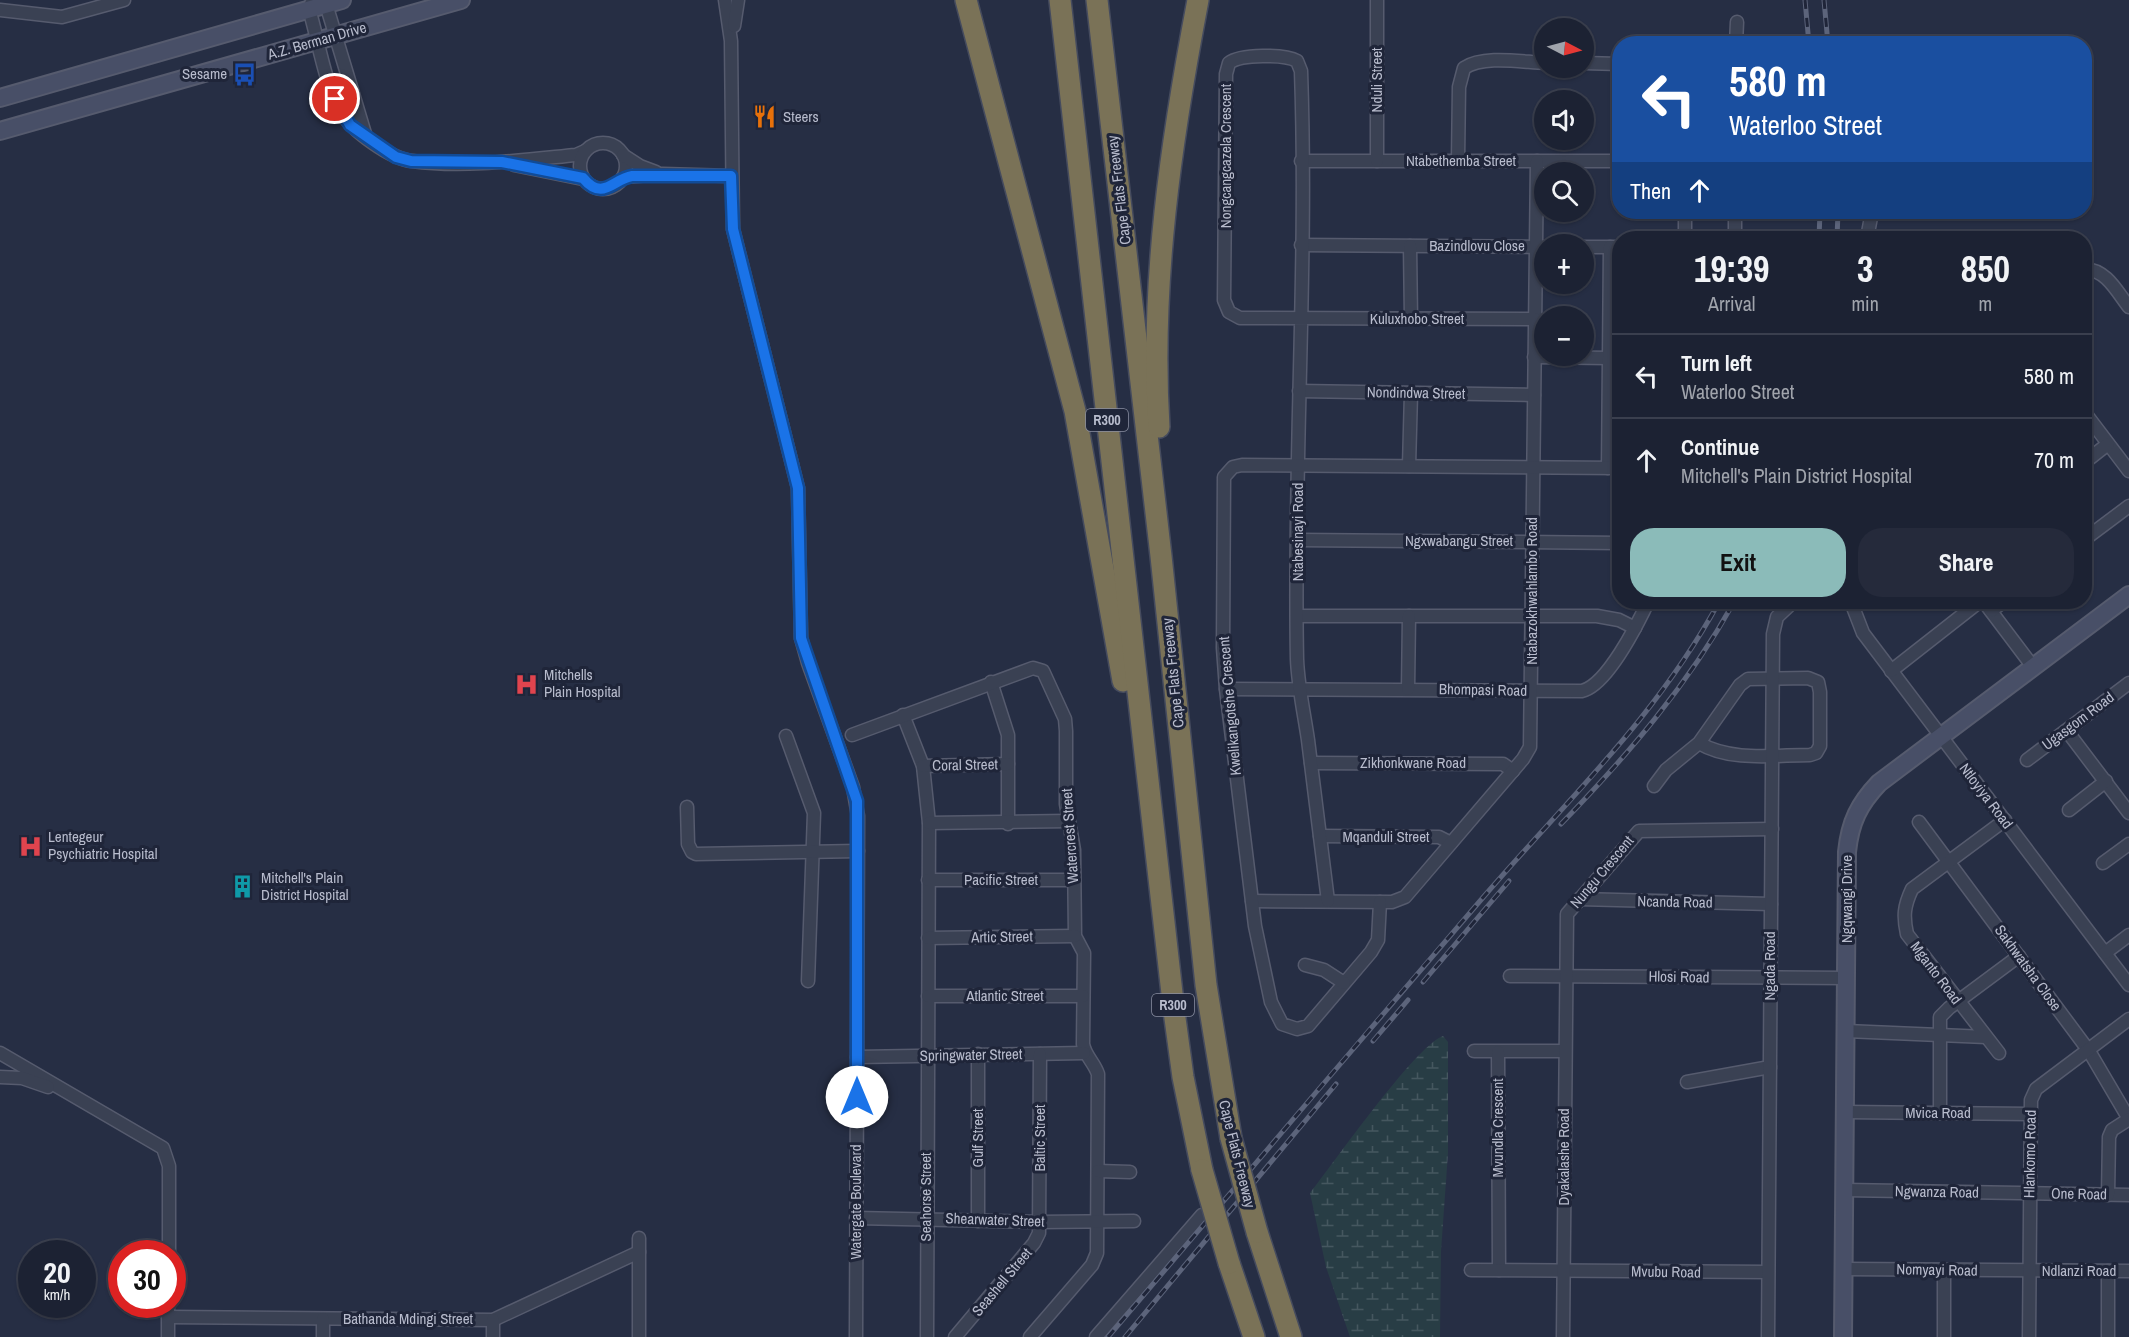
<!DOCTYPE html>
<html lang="en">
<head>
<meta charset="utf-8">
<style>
	:root { --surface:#1c2233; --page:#252a3b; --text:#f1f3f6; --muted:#a0a4ac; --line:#3a3f4e; --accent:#8bbbb9 }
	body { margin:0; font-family:"Archivo Narrow",sans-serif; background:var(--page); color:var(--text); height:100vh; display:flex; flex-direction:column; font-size:22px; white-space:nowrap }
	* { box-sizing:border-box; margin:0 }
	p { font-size:20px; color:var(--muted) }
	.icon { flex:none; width:33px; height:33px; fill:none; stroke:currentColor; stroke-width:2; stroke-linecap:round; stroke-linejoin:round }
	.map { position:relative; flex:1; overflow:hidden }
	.drawer { position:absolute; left:1612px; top:231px; width:480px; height:378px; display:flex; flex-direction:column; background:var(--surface); border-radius:24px; box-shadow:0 2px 4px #0004,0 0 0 2px var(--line) }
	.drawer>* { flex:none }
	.guide { position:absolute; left:1612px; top:36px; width:480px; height:183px; border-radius:24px; box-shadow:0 2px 4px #0004,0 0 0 2px var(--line); background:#1a4fa0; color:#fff; overflow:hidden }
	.needle { width:39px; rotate:96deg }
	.fabs { position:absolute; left:1534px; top:18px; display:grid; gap:12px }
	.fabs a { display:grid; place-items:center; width:60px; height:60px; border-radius:50%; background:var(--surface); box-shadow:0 2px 4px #0004,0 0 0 2px var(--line); font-size:30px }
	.speed { position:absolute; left:18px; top:1240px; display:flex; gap:12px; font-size:30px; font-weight:700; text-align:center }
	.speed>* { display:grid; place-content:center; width:78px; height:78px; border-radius:50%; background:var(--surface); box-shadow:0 2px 4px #0004,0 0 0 2px var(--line); line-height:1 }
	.speed small { font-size:15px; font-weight:400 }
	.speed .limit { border:9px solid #d22; background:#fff; color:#111 }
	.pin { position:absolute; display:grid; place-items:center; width:51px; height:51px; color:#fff; margin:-26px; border:3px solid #fff; border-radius:50%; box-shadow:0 2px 6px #0007 }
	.me { position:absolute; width:66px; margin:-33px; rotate:0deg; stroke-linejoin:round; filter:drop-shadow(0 0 4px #0008) }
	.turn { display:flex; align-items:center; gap:21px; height:126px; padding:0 18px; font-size:27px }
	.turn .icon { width:78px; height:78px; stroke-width:2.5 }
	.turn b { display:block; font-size:42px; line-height:51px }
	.then { display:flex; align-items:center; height:57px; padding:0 18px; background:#0003; gap:12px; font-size:22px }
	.eta { display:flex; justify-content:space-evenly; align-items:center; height:102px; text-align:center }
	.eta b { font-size:36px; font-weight:800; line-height:42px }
	.button { display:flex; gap:12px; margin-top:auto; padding:12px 18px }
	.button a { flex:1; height:69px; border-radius:24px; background:var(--accent); color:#111; font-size:24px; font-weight:800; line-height:69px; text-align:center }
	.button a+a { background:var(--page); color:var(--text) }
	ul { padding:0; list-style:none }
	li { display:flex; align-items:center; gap:18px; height:84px; padding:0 18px; border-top:2px solid var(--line) }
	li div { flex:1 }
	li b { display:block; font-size:22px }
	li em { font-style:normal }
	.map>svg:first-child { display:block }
	.wetland { fill:url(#wetland-marsh) }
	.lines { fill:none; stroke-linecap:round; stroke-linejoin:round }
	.street-casing { stroke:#565b6e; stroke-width:15 }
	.secondary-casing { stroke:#565b6e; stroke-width:20 }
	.highway-casing { stroke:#454b5e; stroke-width:24 }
	.street { stroke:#3a4153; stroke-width:12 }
	.secondary { stroke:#484f67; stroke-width:16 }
	.highway { stroke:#7a7257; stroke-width:21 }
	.rail-casing { stroke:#5c647b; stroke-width:5 }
	.rail { stroke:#1f2539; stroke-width:3; stroke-dasharray:9; stroke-linecap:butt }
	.highway-bridge-casing { stroke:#454b5e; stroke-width:24; stroke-linecap:butt }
	.highway-bridge { stroke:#7a7257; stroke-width:21 }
	.route-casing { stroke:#114b97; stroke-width:15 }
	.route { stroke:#1a73e8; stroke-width:10 }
	.labels { text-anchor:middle; stroke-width:6; stroke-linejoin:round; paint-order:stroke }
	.shield { fill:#1f2539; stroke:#8a8fa1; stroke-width:1.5 }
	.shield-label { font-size:14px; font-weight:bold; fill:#b8bccd }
	.street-label { font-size:15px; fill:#b8bccd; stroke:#1f2539 }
	.poi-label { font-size:15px; fill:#b8bccd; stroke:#1f2539; text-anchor:start }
</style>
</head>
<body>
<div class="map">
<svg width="2129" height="1337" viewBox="0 0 2129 1337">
	<defs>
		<pattern id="wetland-marsh" width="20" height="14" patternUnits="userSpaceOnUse" patternTransform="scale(1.5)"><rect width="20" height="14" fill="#283d45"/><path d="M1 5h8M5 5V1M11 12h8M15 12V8" fill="none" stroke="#45575f"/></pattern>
	</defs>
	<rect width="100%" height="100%" fill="#262e44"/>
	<path class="wetland" d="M 1443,1036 L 1448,1042 L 1448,1153 L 1441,1251 L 1440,1337 L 1350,1337 L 1326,1267 L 1310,1193 C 1334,1163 1415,1046 1443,1036 Z"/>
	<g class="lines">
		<defs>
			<g id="street">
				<path d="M 322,0 L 326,4 L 366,137"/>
				<path d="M 725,0 L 731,41 L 733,229 L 798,488 L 801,638 L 808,663 L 853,787 L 858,816 L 856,1337"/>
				<path d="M 311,4 L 309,9 C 319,42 324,83 342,113 C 352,131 391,159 412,161 C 463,168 524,160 576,155 L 585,151"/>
				<path d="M 0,10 L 62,17 L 124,0"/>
				<path d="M 734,26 L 738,0"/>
				<path d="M 1736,44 L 1737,22"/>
				<path d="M 1584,63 L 1620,64"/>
				<circle cx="603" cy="166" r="23"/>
				<path d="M 623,155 L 640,166 L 656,172"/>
				<path d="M 1458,160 L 1459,87 L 1464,68 C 1484,55 1521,62 1545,63"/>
				<path d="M 1301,161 L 1620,161"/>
				<path d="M 1377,161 L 1377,0"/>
				<path d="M 514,165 L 583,179"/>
				<path d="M 623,177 L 663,174 L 731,176"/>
				<path d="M 1685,212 L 1685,238"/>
				<path d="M 1735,238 L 1735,212"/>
				<path d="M 1867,238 L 1872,212"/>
				<path d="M 1301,245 L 1545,247"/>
				<path d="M 1410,246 L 1411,319"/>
				<path d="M 1584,247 L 1620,247"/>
				<path d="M 2085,269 C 2107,270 2117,292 2129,307"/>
				<path d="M 1534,357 L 1609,358"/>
				<path d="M 1299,391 L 1534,395"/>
				<path d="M 2085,413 L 2129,471"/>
				<path d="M 2085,462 L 2108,444"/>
				<path d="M 1409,466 L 1411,393"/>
				<path d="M 1608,468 L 1610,247"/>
				<path d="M 2085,539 L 2129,506"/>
				<path d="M 1298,540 L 1620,543"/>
				<path d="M 1851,602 L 1863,633 L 2129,985"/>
				<path d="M 1984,602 L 2033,667"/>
				<path d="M 1991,611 L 2003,602"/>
				<path d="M 1298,616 L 1597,616 L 1619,620 L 1635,628"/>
				<path d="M 1891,671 L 1979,602"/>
				<path d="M 991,682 L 1008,735 L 1008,824"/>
				<path d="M 1226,689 L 1582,691 C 1607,685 1637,625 1648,602"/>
				<path d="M 1408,689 L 1409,616"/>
				<path d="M 903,715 L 923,766 L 929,823 L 927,1337"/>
				<path d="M 2067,731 L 2129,813"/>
				<path d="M 852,735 L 1033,668 L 1043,671 L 1065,719 L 1066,731 L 1066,804 L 1074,850 L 1075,936 L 1084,953 L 1083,1044 C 1085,1056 1094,1062 1098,1074 L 1097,1253 L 1092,1265 L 1030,1337"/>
				<path d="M 786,736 L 814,813 L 808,981"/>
				<path d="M 2027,760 L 2129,683"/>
				<path d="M 1311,763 L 1503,764 L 1513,771"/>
				<path d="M 923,766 L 1008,764"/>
				<path d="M 1654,786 L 1666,770 L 1699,743 L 1740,685 L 1748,679 L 1808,678 L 1818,682 L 1820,692 L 1820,746 L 1816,753 L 1810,755 C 1774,755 1731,762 1699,743"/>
				<path d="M 687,807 L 688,844 L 692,852 L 696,854 L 858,851"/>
				<path d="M 2069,810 L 2106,781"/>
				<path d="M 1919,822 L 2089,1051 L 2129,1119"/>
				<path d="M 929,823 L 1068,821"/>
				<path d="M 1320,836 L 1439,837 L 1451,843"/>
				<path d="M 2103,863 L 2129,844"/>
				<path d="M 928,880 L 1074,880"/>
				<path d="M 1579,899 L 1771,904"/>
				<path d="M 1252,901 L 1392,902 L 1405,897 L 1523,759 L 1530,747 L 1537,161"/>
				<path d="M 1328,901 C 1321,847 1315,793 1308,740 C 1304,713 1298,686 1297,659 C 1293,463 1308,267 1301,71 L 1297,61 C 1285,54 1240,54 1229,63 L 1226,74 L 1224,300 L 1229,312 L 1240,318 L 1535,319"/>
				<path d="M 1380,902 L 1378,940 L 1371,952 L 1308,1026 L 1297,1029 L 1282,1024 L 1271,1002 L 1255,926 L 1226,689 L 1223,648 L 1224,477 L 1233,467 L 1242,465 L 1620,468"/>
				<path d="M 928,938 L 1075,936"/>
				<path d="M 2105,953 L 2129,935"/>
				<path d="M 1305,965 L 1324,970 L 1344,983"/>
				<path d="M 1510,976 L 1847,978"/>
				<path d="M 928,996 L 1083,996"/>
				<path d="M 1846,1031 L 1986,1037"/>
				<path d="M 1474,1051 L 1565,1051"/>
				<path d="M 1498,1052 L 1499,1270"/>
				<path d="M 0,1053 L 163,1148 L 169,1166 L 169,1254"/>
				<path d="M 1999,1053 L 1907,934 C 1903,916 1904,906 1912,889 L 2005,820"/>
				<path d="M 857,1057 L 1084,1053"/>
				<path d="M 0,1077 L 22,1078 L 48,1087"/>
				<path d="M 1687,1082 L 1770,1067"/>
				<path d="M 1845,1112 L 2030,1114"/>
				<path d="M 1940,1113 L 1940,1017 L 1949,1008 L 2019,956"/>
				<path d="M 1098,1171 L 1130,1172"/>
				<path d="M 1845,1190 L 2129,1195"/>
				<path d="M 2108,1195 L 2109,1137 L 2112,1130 L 2129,1119"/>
				<path d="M 856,1218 L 1040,1222 L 1134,1221"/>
				<path d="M 978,1221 L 978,1054"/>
				<path d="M 1844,1269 L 2129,1271"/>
				<path d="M 1471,1270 L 1768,1272"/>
				<path d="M 168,1317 L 493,1320 L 639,1252"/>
				<path d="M 168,1337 L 168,1305"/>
				<path d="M 323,1337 L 323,1319"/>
				<path d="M 493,1337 L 493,1320"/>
				<path d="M 639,1337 L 639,1238"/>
				<path d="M 955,1337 L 1034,1243 L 1039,1233 L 1040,1054"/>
				<path d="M 1096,1337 L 1202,1215"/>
				<path d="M 1563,1337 L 1567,914 L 1639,831 L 1772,829"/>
				<path d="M 1768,1337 L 1773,634 L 1777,617 L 1793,602"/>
				<path d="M 1944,1337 L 1944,1271"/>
				<path d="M 2029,1337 L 2031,1100 L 2036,1089 L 2129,1019"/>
				<path d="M 2108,1337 L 2108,1271"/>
			</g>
			<g id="secondary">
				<path d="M 0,98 L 342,0"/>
				<path d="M 0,131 L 461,0"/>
				<path d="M 1843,1337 L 1847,852 C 1850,822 1859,804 1879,783 L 2129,595"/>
			</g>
			<g id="highway">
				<path d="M 966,0 L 1075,411 L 1123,681"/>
				<path d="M 1060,0 L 1174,1011 L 1183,1077 L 1202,1170"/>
				<path d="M 1097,0 L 1161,556 L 1206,985 L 1231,1138"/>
				<path d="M 1159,427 C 1150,283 1171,141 1198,0"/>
				<path d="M 1257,1232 L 1291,1337"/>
				<path d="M 1229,1263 L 1254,1337"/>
			</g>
		</defs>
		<use href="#street" class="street-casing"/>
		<use href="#secondary" class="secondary-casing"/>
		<use href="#highway" class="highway-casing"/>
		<use href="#street" class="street"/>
		<use href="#secondary" class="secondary"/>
		<use href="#highway" class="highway"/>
		<defs>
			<g id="rail">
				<path d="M 1805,0 L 1809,44"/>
				<path d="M 1824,0 L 1828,44"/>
				<path d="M 1819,238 L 1820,212"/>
				<path d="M 1837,238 L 1838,212"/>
				<path d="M 1561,824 C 1627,756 1688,685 1734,602"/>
				<path d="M 1423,982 L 1509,881"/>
				<path d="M 1373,1041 L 1408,1000"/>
				<path d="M 1108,1337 C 1234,1189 1359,1041 1486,894 C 1570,797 1657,716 1719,602"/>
				<path d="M 1125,1337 L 1336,1084"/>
			</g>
		</defs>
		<use href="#rail" class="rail-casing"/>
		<use href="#rail" class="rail"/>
		<defs>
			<g id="highway-bridge">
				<path d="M 1231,1138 L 1257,1232"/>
				<path d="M 1202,1170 L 1229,1263"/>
			</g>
		</defs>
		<use href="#highway-bridge" class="highway-bridge-casing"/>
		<use href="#highway-bridge" class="highway-bridge"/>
	</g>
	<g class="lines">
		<defs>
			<path id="route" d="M 335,99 L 350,125 L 396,157 L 411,161 L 502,162 L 583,178 C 603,202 613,179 632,176 L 731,176 L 733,229 L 798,488 L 801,638 L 857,801 L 857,1097"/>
		</defs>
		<use href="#route" class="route-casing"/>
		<use href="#route" class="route"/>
	</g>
	<defs>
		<symbol id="bus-bare" viewBox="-9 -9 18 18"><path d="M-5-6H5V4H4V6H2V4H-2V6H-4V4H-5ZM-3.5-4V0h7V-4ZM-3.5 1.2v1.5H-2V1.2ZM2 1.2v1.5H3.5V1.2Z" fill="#1a4fb4" stroke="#1f2539" stroke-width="2.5" paint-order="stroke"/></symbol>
		<symbol id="restaurant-bare" viewBox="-9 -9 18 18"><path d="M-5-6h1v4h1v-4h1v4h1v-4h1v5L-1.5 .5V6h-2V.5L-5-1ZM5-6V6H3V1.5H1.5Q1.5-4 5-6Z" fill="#e8710a" stroke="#1f2539" stroke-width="2.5" paint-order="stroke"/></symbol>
		<symbol id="hospital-bare" viewBox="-9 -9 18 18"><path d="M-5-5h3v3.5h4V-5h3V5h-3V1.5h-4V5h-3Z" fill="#e0444e" stroke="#1f2539" stroke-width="2.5" paint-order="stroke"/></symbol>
		<symbol id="building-bare" viewBox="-9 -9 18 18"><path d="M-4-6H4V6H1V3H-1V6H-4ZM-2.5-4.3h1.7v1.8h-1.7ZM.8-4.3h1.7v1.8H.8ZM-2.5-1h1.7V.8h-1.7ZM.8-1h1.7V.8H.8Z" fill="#0f9aa8" stroke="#1f2539" stroke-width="2.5" paint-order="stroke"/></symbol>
	</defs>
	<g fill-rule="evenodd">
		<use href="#bus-bare" x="228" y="58" width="33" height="33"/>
		<use href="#restaurant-bare" x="748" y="100" width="33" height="33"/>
		<use href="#hospital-bare" x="510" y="668" width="33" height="33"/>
		<use href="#hospital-bare" x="14" y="830" width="33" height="33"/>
		<use href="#building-bare" x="226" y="870" width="33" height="33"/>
	</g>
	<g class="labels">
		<g class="shield">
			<rect x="1086" y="409" width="42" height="22" rx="4.5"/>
			<rect x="1152" y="994" width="42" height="22" rx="4.5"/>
		</g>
		<g class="shield-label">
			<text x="1107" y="425">R300</text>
			<text x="1173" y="1010">R300</text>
		</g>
		<g class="street-label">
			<text transform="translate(317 41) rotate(-16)" y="5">A.Z. Berman Drive</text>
			<text transform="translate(1377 80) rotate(-90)" y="5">Nduli Street</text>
			<text transform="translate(1226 156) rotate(-90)" y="5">Nongcangcazela Crescent</text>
			<text x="1461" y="166">Ntabethemba Street</text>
			<text transform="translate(1119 190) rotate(-97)" y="5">Cape Flats Freeway</text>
			<text x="1477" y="251">Bazindlovu Close</text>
			<text x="1417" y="324">Kuluxhobo Street</text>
			<text transform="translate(1416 393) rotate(1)" y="5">Nondindwa Street</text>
			<text transform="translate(1298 532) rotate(-90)" y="5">Ntabesinayi Road</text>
			<text x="1459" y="546">Ngxwabangu Street</text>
			<text transform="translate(1532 591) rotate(-90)" y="5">Ntabazokhwahlambo Road</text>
			<text transform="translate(1173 673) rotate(-96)" y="5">Cape Flats Freeway</text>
			<text transform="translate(1483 690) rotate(1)" y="5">Bhompasi Road</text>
			<text transform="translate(1230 706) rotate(-95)" y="5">Kwelikangotshe Crescent</text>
			<text transform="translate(2078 721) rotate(-37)" y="5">Ugasgom Road</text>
			<text x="1413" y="768">Zikhonkwane Road</text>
			<text transform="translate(965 765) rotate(-1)" y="5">Coral Street</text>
			<text transform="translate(1986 796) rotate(53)" y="5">Ntloyiya Road</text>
			<text transform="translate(1070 836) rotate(-94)" y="5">Watercrest Street</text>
			<text x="1386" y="842">Mqanduli Street</text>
			<text transform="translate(1602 872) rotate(-50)" y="5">Nungu Crescent</text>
			<text x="1001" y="885">Pacific Street</text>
			<text transform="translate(1847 899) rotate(-90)" y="5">Ngqwangi Drive</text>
			<text transform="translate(1675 902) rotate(1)" y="5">Ncanda Road</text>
			<text transform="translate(1002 937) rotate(-1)" y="5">Artic Street</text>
			<text transform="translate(1770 966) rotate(-90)" y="5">Ngada Road</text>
			<text transform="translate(2028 968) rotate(54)" y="5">Sakhwatsha Close</text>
			<text transform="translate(1936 973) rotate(53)" y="5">Mganto Road</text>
			<text transform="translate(1679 977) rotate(1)" y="5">Hlosi Road</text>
			<text x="1005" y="1001">Atlantic Street</text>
			<text transform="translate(971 1055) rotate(-1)" y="5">Springwater Street</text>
			<text x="1938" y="1118">Mvica Road</text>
			<text transform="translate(1498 1128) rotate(-90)" y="5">Mvundla Crescent</text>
			<text transform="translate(978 1138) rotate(-90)" y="5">Gulf Street</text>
			<text transform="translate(1040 1138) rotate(-90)" y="5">Baltic Street</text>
			<text transform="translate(1237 1154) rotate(76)" y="5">Cape Flats Freeway</text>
			<text transform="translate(2030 1154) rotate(-89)" y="5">Hlankomo Road</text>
			<text transform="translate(1564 1157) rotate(-90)" y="5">Dyakalashe Road</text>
			<text transform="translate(1937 1192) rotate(1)" y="5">Ngwanza Road</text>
			<text transform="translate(2079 1194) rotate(1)" y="5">One Road</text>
			<text transform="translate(926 1197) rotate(-90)" y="5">Seahorse Street</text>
			<text transform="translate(856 1202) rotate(-90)" y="5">Watergate Boulevard</text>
			<text transform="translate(995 1220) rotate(2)" y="5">Shearwater Street</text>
			<text transform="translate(1937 1270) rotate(1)" y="5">Nomyayi Road</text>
			<text x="2079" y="1276">Ndlanzi Road</text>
			<text transform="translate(1666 1272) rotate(1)" y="5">Mvubu Road</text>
			<text transform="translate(1002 1282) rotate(-50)" y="5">Seashell Street</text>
			<text x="408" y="1324">Bathanda Mdingi Street</text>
		</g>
		<g class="poi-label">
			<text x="227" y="79" text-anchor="end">Sesame</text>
			<text x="783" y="122">Steers</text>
			<text x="544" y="680">Mitchells<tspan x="544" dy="17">Plain Hospital</tspan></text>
			<text x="48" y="842">Lentegeur<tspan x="48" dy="17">Psychiatric Hospital</tspan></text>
			<text x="261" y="883">Mitchell's Plain<tspan x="261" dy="17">District Hospital</tspan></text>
		</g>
	</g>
</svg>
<div class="fabs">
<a><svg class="needle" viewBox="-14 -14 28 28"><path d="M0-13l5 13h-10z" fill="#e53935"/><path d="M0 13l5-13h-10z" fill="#a0a4ac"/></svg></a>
<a><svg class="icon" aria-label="sound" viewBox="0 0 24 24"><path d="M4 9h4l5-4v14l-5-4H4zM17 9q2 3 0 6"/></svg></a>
<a><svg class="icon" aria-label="search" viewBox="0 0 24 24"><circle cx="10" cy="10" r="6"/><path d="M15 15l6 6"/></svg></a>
<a>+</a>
<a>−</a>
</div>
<div class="speed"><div>20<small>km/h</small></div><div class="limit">30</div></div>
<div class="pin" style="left:335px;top:99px;background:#d93025"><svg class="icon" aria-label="arrive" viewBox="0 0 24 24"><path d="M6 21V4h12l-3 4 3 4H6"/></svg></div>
<svg class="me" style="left:857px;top:1097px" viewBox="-20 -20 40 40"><circle r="19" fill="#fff"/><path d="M0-13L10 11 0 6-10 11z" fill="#1a73e8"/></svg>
<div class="guide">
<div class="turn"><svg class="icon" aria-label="left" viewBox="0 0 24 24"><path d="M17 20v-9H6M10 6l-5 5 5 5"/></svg><div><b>580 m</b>Waterloo Street</div></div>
<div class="then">Then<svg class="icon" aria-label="ahead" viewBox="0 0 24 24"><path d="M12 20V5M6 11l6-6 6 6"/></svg></div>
</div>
<section class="drawer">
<div class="eta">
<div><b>19:39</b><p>Arrival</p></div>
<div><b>3</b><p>min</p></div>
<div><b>850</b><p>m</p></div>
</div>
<ul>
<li><svg class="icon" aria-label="left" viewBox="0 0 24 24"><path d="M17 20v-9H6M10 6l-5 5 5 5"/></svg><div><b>Turn left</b><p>Waterloo Street</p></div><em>580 m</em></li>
<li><svg class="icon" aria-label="ahead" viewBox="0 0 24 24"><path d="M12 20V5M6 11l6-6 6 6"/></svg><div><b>Continue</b><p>Mitchell's Plain District Hospital</p></div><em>70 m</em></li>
</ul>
<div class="button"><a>Exit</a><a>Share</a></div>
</section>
</div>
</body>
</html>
